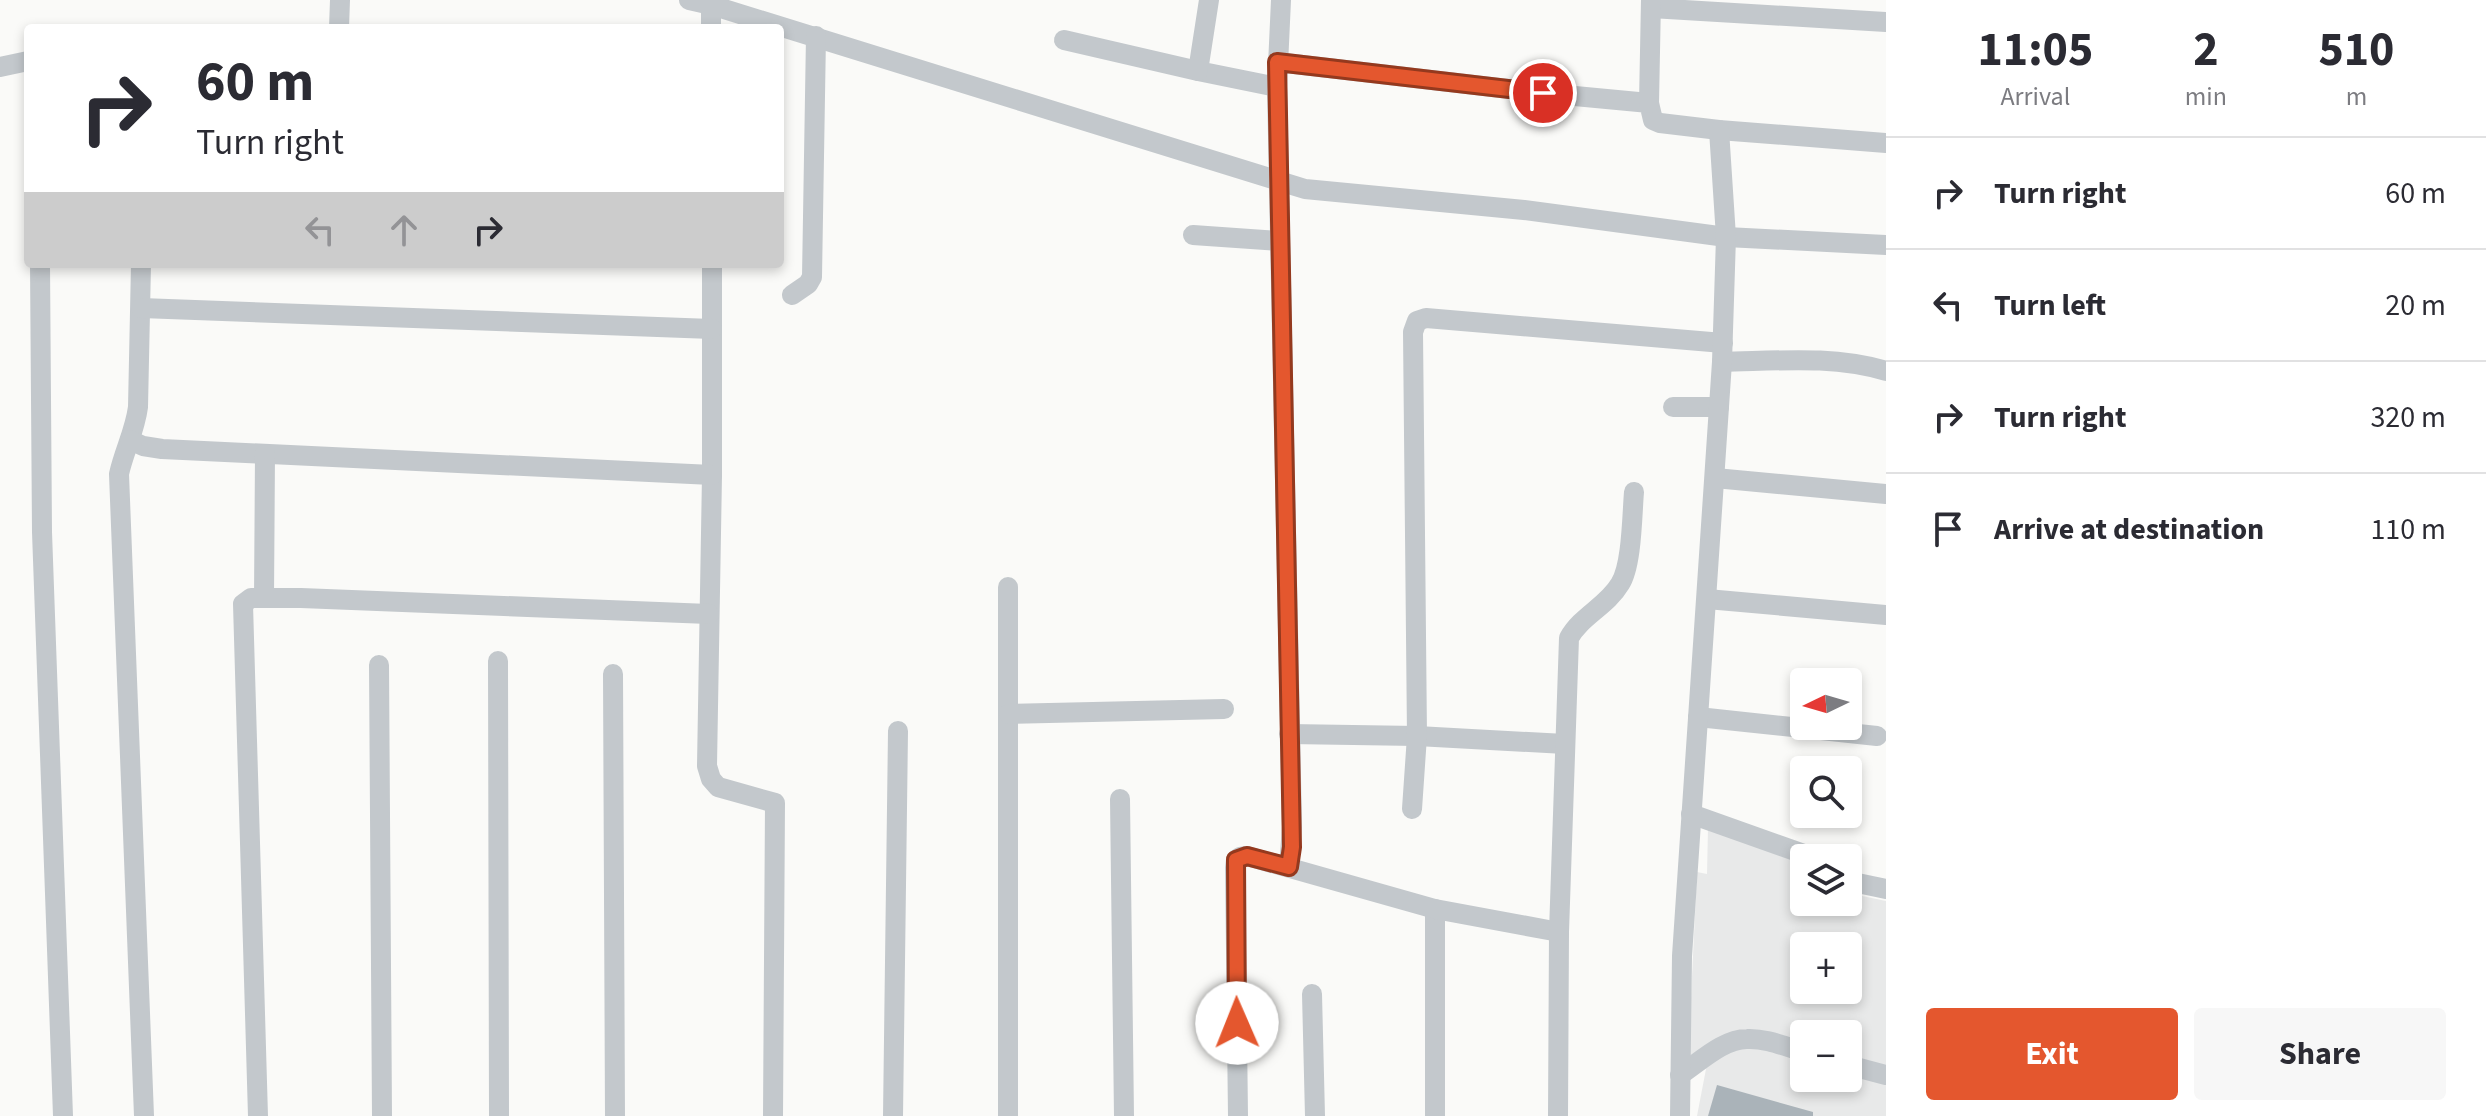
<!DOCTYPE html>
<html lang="en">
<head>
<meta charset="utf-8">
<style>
	:root { --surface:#fff; --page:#f7f7f7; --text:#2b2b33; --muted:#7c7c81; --line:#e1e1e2; --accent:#e4572e }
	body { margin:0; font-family:"Source Sans 3",sans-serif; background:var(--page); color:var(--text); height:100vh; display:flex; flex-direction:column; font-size:30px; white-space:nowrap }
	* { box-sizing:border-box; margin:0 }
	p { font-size:26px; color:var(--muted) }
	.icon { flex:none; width:44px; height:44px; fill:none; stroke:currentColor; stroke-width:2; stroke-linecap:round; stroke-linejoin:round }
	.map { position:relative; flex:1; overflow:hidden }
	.side { display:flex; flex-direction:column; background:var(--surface); width:600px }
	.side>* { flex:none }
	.guide { position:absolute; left:24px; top:24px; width:760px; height:244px; border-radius:8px; box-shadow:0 4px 12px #0003; background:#fff; color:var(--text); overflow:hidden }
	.needle { width:52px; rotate:265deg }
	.tools { position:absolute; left:1790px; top:668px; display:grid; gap:16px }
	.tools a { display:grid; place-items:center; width:72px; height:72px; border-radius:8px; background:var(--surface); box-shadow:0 4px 12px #0003; font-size:40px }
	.pin { position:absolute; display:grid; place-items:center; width:68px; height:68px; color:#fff; margin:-34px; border:4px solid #fff; border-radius:50%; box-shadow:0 2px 8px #0007 }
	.me { position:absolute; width:88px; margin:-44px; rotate:359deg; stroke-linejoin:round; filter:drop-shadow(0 0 6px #0008) }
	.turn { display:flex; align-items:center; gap:28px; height:168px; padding:0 40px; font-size:36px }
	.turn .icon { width:104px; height:104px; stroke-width:2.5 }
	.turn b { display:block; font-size:56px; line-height:68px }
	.lanes { display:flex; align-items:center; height:76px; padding:0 40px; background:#0003; justify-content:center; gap:40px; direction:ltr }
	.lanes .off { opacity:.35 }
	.eta { display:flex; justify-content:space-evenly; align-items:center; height:136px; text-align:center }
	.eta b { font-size:48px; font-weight:700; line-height:56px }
	.action { display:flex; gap:16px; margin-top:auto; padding:16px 40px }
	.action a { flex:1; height:92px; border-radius:8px; background:var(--accent); color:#fff; font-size:32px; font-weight:700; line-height:92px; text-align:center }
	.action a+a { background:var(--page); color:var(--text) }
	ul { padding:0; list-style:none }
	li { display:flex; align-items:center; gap:24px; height:112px; padding:0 40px; border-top:2px solid var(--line) }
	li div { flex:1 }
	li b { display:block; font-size:30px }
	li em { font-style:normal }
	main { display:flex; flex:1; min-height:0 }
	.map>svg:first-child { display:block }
	.built { fill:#e8e9e9; fill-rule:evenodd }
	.building { fill:#aab3b9 }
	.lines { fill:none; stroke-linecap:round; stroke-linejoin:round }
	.minor { stroke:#c3c8cc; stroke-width:20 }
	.route-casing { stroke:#94391e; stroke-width:20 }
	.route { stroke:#e4572e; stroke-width:14 }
</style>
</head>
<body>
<main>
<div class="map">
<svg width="1886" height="1116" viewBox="0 0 1886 1116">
	<rect width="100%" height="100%" fill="#fafaf8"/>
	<path class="built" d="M 1708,828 L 1804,861 L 1804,902 L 1848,902 L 1848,893 L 1886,901 L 1886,1116 L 1697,1116 L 1706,1069 L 1688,1061 L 1697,872 L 1707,874 ZM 1804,946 L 1848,946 L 1848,990 L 1804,990 ZM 1804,1034 L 1848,1034 L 1848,1078 L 1804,1078 Z"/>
	<path class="building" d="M 1717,1085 L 1813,1112 L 1813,1116 L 1708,1116 Z"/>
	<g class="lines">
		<g class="minor">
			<path d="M 689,0 L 711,5 L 1305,189 L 1524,210 L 1726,237 L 1886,245"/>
			<path d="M 1209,0 L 1198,71 L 1277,87"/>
			<path d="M 1281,0 L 1277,87 L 1292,827 L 1289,867"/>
			<path d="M 1651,8 L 1886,22"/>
			<path d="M 339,28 L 340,0"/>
			<path d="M 711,28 L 711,0"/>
			<path d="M 1064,40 L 1198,71"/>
			<path d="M 1277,62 L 1543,93 L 1649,103 L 1653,120 L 1660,123 L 1719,130 L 1886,143"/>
			<path d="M 0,67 L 28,61"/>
			<path d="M 1649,103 L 1651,0"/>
			<path d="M 1193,235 L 1279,241"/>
			<path d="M 40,264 L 42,532 L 63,1116"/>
			<path d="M 141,264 L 138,407 C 135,431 124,451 119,474 L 144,1116"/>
			<path d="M 712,264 L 712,475 L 707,766 L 711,779 L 718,787 L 775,803 L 773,1116"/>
			<path d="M 792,295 L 808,284 L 812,277 L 816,36"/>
			<path d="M 141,308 L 712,329"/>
			<path d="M 1722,362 C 1777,361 1833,355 1886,371"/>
			<path d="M 1673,407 L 1719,407"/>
			<path d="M 130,440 L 143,446 L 162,449 L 712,475"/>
			<path d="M 1715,478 L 1886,494"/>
			<path d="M 1008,587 L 1008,1116"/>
			<path d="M 264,598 L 265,454"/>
			<path d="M 1707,599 L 1886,615"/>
			<path d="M 498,661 L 499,1116"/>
			<path d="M 379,665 L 382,1116"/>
			<path d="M 613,674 L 615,1116"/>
			<path d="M 1009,714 L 1224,709"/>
			<path d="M 1698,717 L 1877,736"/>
			<path d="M 1289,734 L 1417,736 L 1565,744"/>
			<path d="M 1120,799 L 1124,1116"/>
			<path d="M 1412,809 L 1417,736 L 1413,332 L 1417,321 L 1426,318 L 1723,343"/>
			<path d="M 1691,814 L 1815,858"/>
			<path d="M 1848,881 L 1886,889"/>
			<path d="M 1435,909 L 1435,1116"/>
			<path d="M 1312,994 L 1315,1116"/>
			<path d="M 1848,1065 L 1886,1075"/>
			<path d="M 1680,1075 C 1700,1062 1723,1039 1747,1039 C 1766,1038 1786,1047 1804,1052"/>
			<path d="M 258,1116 L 243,604 L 251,598 L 301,598 L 709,614"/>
			<path d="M 893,1116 L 898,731"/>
			<path d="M 1238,1116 L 1235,868 L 1236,860 L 1240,857 L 1247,856 L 1435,909 L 1559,932"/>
			<path d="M 1558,1116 L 1559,932 L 1569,638 C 1581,616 1607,606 1620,584 C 1632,566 1632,515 1634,492"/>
			<path d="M 1680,1116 L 1682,956 L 1722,362 L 1726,237 L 1719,130"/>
		</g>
	</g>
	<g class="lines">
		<defs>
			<path id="route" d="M 1237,1023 L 1236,860 L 1247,856 L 1289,867 L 1292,847 L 1277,62 L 1543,93"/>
		</defs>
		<use href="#route" class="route-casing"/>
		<use href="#route" class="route"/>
	</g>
</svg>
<div class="tools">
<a><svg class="needle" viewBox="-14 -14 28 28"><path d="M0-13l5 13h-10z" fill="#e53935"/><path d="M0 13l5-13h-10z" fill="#7c7c81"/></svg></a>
<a><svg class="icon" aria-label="search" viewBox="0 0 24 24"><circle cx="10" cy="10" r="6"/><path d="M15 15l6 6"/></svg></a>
<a><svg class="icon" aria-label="layers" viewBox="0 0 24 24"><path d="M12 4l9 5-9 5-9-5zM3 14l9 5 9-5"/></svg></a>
<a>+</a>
<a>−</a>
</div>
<div class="pin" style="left:1543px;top:93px;background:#d93025"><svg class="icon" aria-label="arrive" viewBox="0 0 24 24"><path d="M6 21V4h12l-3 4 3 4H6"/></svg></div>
<svg class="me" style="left:1237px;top:1023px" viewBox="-20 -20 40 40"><circle r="19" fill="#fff"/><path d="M0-13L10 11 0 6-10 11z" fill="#e4572e"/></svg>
<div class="guide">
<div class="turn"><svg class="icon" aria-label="right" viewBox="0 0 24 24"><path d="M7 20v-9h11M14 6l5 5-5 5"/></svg><div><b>60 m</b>Turn right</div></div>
<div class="lanes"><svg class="icon off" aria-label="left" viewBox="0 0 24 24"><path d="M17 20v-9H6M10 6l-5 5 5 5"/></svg><svg class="icon off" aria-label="ahead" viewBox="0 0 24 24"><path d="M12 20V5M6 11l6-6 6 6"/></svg><svg class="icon" aria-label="right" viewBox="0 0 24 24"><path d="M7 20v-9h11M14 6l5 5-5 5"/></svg></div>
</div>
</div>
<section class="side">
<div class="eta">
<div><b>11:05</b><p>Arrival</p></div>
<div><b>2</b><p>min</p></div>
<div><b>510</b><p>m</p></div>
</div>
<ul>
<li><svg class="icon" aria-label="right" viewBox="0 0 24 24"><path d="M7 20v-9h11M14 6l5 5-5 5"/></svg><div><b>Turn right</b></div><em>60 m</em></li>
<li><svg class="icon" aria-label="left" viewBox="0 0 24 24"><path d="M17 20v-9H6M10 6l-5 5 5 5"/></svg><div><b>Turn left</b></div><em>20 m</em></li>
<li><svg class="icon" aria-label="right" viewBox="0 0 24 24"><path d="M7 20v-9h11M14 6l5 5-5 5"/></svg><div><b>Turn right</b></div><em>320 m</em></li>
<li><svg class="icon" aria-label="arrive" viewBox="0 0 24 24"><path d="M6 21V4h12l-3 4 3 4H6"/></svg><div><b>Arrive at destination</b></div><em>110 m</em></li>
</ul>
<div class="action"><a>Exit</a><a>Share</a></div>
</section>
</main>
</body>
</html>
